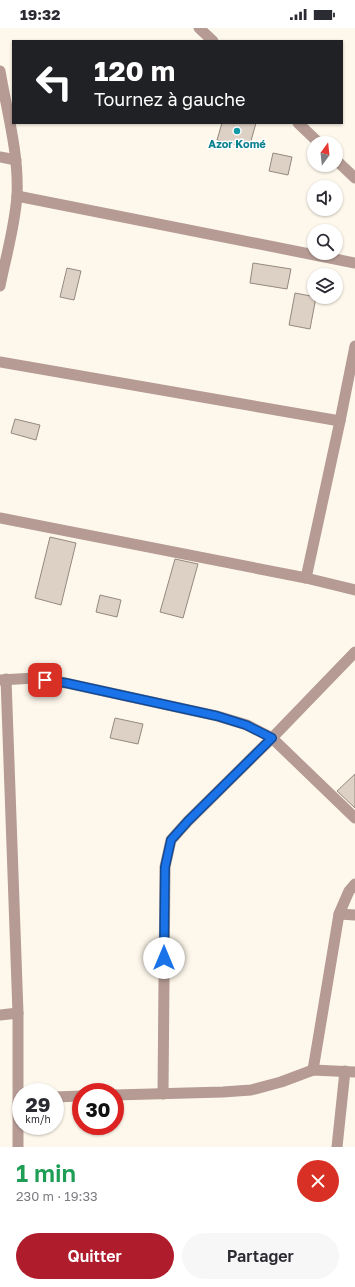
<!DOCTYPE html>
<html lang="fr">
<head>
<meta charset="utf-8">
<style>
	:root { --surface:#fff; --page:#f7f7f7; --text:#2b2b33; --muted:#7c7c81; --accent:#af1c2c }
	body { margin:0; font-family:"Golos Text",sans-serif; background:var(--page); color:var(--text); height:100vh; display:flex; flex-direction:column; font-size:15px; white-space:nowrap }
	* { box-sizing:border-box; margin:0 }
	p { font-size:13px; color:var(--muted) }
	.icon { flex:none; width:22px; height:22px; fill:none; stroke:currentColor; stroke-width:2; stroke-linecap:round; stroke-linejoin:round }
	.map { position:relative; height:1119px; overflow:hidden }
	.panel { display:flex; flex-direction:column; background:var(--surface); flex:1 }
	.panel>* { flex:none }
	.top-card { position:absolute; left:12px; top:12px; width:331px; height:84px; border-radius:0px; box-shadow:0 1px 3px #0004; background:#202124; color:#fff; overflow:hidden }
	.needle { width:26px; rotate:15deg }
	.buttons { position:absolute; left:307px; top:108px; display:grid; gap:8px }
	.buttons a { display:grid; place-items:center; width:36px; height:36px; border-radius:50%; background:var(--surface); box-shadow:0 1px 3px #0004; font-size:20px }
	.speed { position:absolute; left:12px; top:1055px; display:flex; gap:8px; font-size:20px; font-weight:700; text-align:center }
	.speed>* { display:grid; place-content:center; width:52px; height:52px; border-radius:50%; background:var(--surface); box-shadow:0 1px 3px #0004; line-height:1 }
	.speed small { font-size:10px; font-weight:400 }
	.speed .limit { border:6px solid #d22; background:#fff; color:#111 }
	.pin { position:absolute; display:grid; place-items:center; width:34px; height:34px; color:#fff; margin:-17px; border-radius:8px; box-shadow:0 2px 6px #0006 }
	.me { position:absolute; width:44px; margin:-22px; rotate:0deg; stroke-linejoin:round; filter:drop-shadow(0 0 3px #0008) }
	.turn { display:flex; align-items:center; gap:14px; height:84px; padding:0 16px; font-size:18px }
	.turn .icon { width:52px; height:52px; stroke-width:2.5 }
	.turn b { display:block; font-size:28px; line-height:34px }
	.round { display:grid; place-items:center; flex:none; width:42px; height:42px; border-radius:21px; background:var(--page) }
	.head { display:flex; align-items:center; justify-content:space-between; height:68px; padding:0 16px }
	h1 { font-size:24px; font-weight:600; line-height:30px; color:#1e9e55 }
	.cta { display:flex; gap:8px; margin-top:auto; padding:8px 16px }
	.cta a { flex:1; height:46px; border-radius:24px; background:var(--accent); color:#fff; font-size:16px; font-weight:600; line-height:46px; text-align:center }
	.cta a+a { background:var(--page); color:var(--text) }
	.status { display:flex; justify-content:space-between; align-items:center; height:28px; padding:0 20px; background:var(--surface); direction:ltr }
	.status svg { height:11px; fill:currentColor }
	.map>svg:first-child { display:block }
	.building { fill:#ddd0c4; stroke:#95897e }
	.lines { fill:none; stroke-linecap:round; stroke-linejoin:round }
	.minor { stroke:#b59b94; stroke-width:11 }
	.route-casing { stroke:#114b97; stroke-width:10 }
	.route { stroke:#1a73e8; stroke-width:7 }
	.culture-dot { fill:#0f9aa8; stroke:#fff; stroke-width:1.5 }
	.labels { text-anchor:middle; stroke-width:3; stroke-linejoin:round; paint-order:stroke }
	.culture-label { font-size:11px; font-weight:bold; fill:#0d838f; stroke:#fff }
</style>
</head>
<body>
<div class="status"><b>19:32</b><svg viewBox="0 0 49 12"><path d="M0 12V9h3v3zM5 12V6h3v6zM10 12V3h3v9zM15 12V0h3v12zM26 1h20v11H26zM47 4h2v5h-2z"/></svg></div>
<div class="map">
<svg width="355" height="1119" viewBox="0 0 355 1119">
	<rect width="100%" height="100%" fill="#fef8ec"/>
	<g class="building">
		<path d="M 222,95 L 256,95 L 249,120 L 217,112 Z"/>
		<path d="M 273,125 L 292,129 L 288,147 L 269,143 Z"/>
		<path d="M 253,235 L 291,241 L 287,261 L 250,255 Z"/>
		<path d="M 67,240 L 81,243 L 74,272 L 60,269 Z"/>
		<path d="M 295,265 L 316,269 L 310,301 L 289,297 Z"/>
		<path d="M 15,391 L 40,397 L 36,412 L 11,405 Z"/>
		<path d="M 50,509 L 76,515 L 61,577 L 35,570 Z"/>
		<path d="M 175,531 L 198,536 L 183,590 L 160,584 Z"/>
		<path d="M 100,567 L 121,572 L 117,589 L 96,584 Z"/>
		<path d="M 115,690 L 143,696 L 138,716 L 110,710 Z"/>
		<path d="M 355,746 L 355,780 L 337,763 Z"/>
	</g>
	<g class="lines">
		<g class="minor">
			<path d="M 199,0 L 213,13"/>
			<path d="M 0,43 C 7,84 19,126 17,167 C 15,198 6,228 0,258"/>
			<path d="M 298,95 L 319,115"/>
			<path d="M 0,129 L 16,132"/>
			<path d="M 336,132 L 355,150"/>
			<path d="M 17,168 L 355,235"/>
			<path d="M 0,334 L 340,393"/>
			<path d="M 0,490 L 306,550 L 355,562"/>
			<path d="M 306,550 L 340,393 L 355,318"/>
			<path d="M 6,651 L 18,985 L 18,1119"/>
			<path d="M 0,652 L 35,650 L 66,655 L 217,688 L 247,697 L 272,710 L 355,790"/>
			<path d="M 339,886 L 355,887"/>
			<path d="M 0,987 L 18,985"/>
			<path d="M 313,1042 L 339,886 L 349,863 L 355,856"/>
			<path d="M 163,1066 L 165,839 L 171,812 L 188,793 L 272,710 L 355,624"/>
			<path d="M 115,1067 L 223,1064 L 251,1062 L 281,1054 L 313,1042 L 355,1044"/>
			<path d="M 55,1069 L 81,1068"/>
			<path d="M 337,1119 L 345,1043"/>
		</g>
	</g>
	<g class="lines">
		<defs>
			<path id="route" d="M 45,652 L 66,655 L 217,688 L 246,697 L 272,710 L 188,793 L 171,812 L 165,839 L 164,930"/>
		</defs>
		<use href="#route" class="route-casing"/>
		<use href="#route" class="route"/>
	</g>
	<circle class="culture-dot" cx="237" cy="103" r="4"/>
	<g class="labels">
		<g class="culture-label">
			<text x="237" y="120">Azor Komé</text>
		</g>
	</g>
</svg>
<div class="buttons">
<a><svg class="needle" viewBox="-14 -14 28 28"><path d="M0-13l5 13h-10z" fill="#e53935"/><path d="M0 13l5-13h-10z" fill="#7c7c81"/></svg></a>
<a><svg class="icon" aria-label="sound" viewBox="0 0 24 24"><path d="M4 9h4l5-4v14l-5-4H4zM17 9q2 3 0 6"/></svg></a>
<a><svg class="icon" aria-label="search" viewBox="0 0 24 24"><circle cx="10" cy="10" r="6"/><path d="M15 15l6 6"/></svg></a>
<a><svg class="icon" aria-label="layers" viewBox="0 0 24 24"><path d="M12 4l9 5-9 5-9-5zM3 14l9 5 9-5"/></svg></a>
</div>
<div class="speed"><div>29<small>km/h</small></div><div class="limit">30</div></div>
<div class="pin" style="left:45px;top:652px;background:#d93025"><svg class="icon" aria-label="arrive" viewBox="0 0 24 24"><path d="M6 21V4h12l-3 4 3 4H6"/></svg></div>
<svg class="me" style="left:164px;top:930px" viewBox="-20 -20 40 40"><circle r="19" fill="#fff"/><path d="M0-13L10 11 0 6-10 11z" fill="#1a73e8"/></svg>
<div class="top-card">
<div class="turn"><svg class="icon" aria-label="left" viewBox="0 0 24 24"><path d="M17 20v-9H6M10 6l-5 5 5 5"/></svg><div><b>120 m</b>Tournez à gauche</div></div>
</div>
</div>
<section class="panel">
<div class="head"><div><h1>1 min</h1><p>230 m · 19:33</p></div><a class="round" style="background:#d93025;color:#fff"><svg class="icon" aria-label="close" viewBox="0 0 24 24"><path d="M6 6l12 12M18 6L6 18"/></svg></a></div>
<div class="cta"><a>Quitter</a><a>Partager</a></div>
</section>
</body>
</html>
